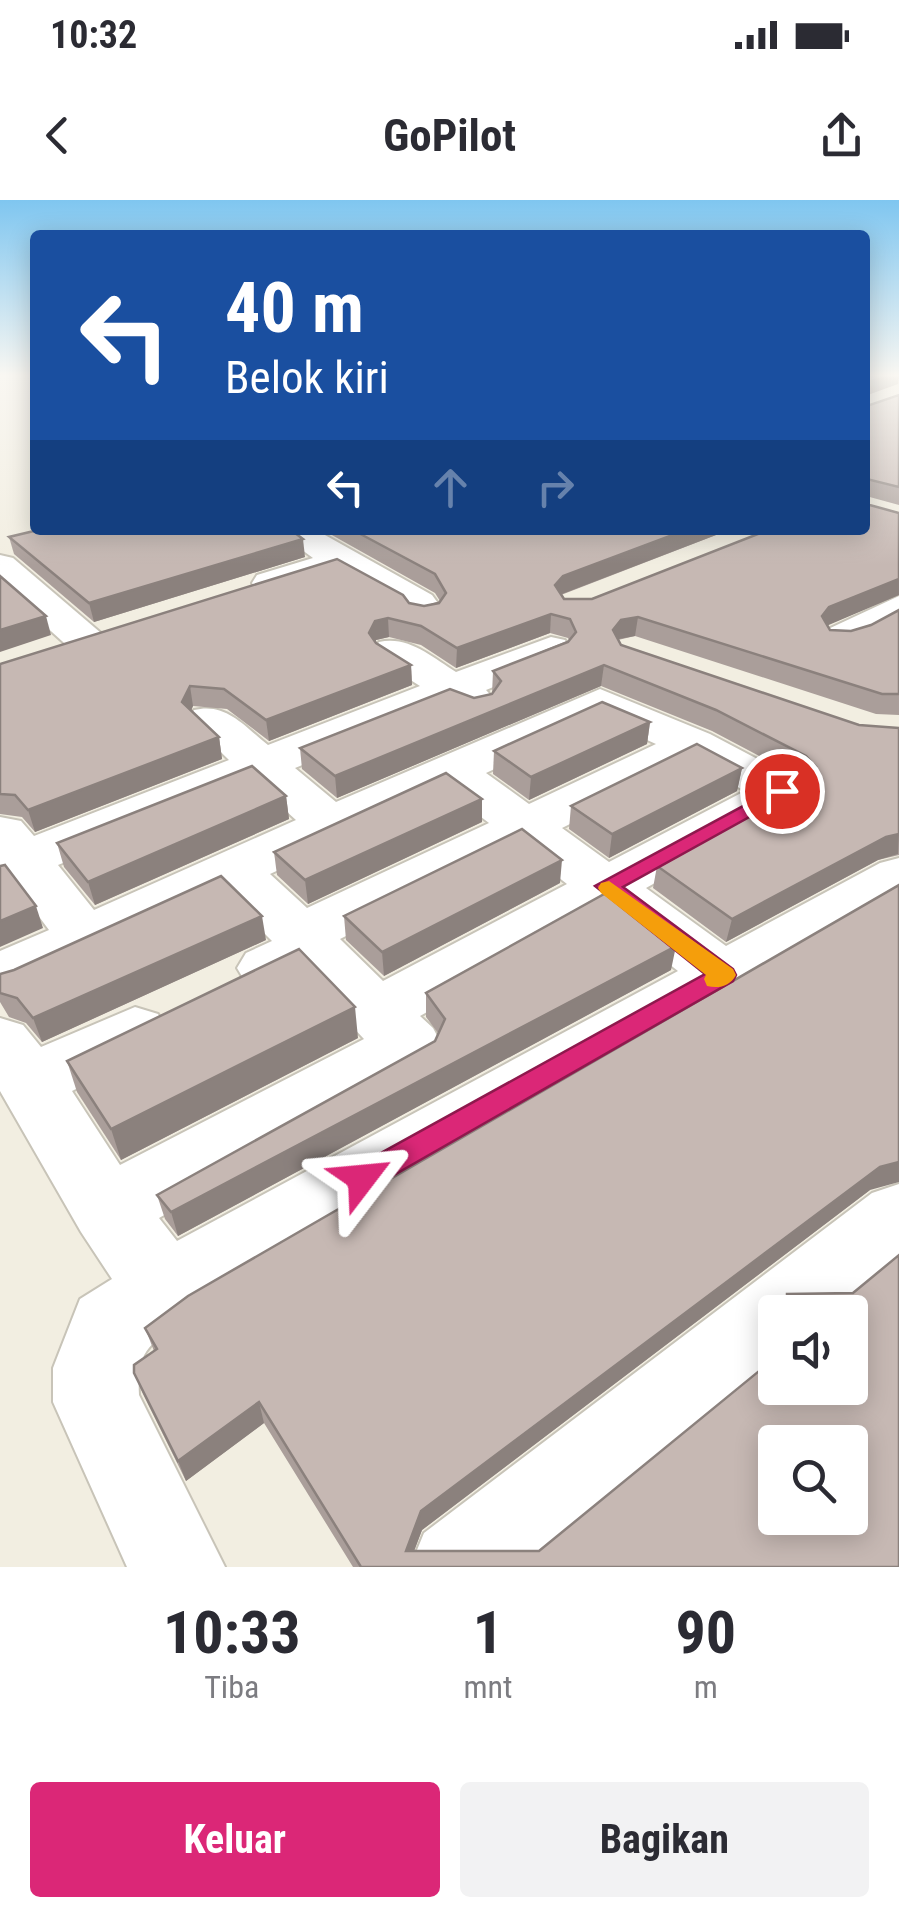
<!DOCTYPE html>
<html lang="id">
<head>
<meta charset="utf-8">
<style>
	:root { --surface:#fff; --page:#f2f2f3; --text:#2b2b33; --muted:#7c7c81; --accent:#db2777 }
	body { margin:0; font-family:"Roboto Condensed",sans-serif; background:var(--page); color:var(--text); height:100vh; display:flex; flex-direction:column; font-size:38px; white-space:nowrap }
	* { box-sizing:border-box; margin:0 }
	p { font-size:32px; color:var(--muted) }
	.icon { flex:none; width:55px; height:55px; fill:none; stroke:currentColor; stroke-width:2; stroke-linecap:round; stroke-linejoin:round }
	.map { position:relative; height:1367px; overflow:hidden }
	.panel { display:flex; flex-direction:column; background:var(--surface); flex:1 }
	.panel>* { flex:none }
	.top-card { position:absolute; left:30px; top:30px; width:840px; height:305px; border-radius:10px; box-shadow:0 5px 25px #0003; background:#1a4fa0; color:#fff; overflow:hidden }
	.controls { position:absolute; left:758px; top:1095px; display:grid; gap:20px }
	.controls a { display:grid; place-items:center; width:110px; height:110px; border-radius:10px; background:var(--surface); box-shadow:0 5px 25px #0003; font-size:50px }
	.pin { position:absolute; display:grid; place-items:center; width:85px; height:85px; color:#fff; margin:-42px; border:5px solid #fff; border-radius:50%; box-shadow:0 2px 10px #0007 }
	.me { position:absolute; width:110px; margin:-55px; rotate:61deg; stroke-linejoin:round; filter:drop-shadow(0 0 8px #0008) }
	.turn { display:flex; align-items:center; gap:35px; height:210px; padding:0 30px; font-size:45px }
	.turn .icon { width:130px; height:130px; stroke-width:2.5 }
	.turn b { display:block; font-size:70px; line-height:85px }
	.lanes { display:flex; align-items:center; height:95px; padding:0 30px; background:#0003; justify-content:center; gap:50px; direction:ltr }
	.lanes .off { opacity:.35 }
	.eta { display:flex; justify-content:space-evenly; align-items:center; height:170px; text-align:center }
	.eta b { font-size:60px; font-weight:700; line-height:70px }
	.primary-button { display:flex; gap:20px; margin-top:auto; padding:20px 30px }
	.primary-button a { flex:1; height:115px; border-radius:10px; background:var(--accent); color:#fff; font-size:40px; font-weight:700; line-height:115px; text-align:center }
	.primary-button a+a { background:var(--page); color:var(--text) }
	.status { display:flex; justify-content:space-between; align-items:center; height:70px; padding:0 50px; background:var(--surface); direction:ltr }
	.status svg { height:28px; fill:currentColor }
	header { display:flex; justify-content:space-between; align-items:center; height:130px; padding:0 30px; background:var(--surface); font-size:45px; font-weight:700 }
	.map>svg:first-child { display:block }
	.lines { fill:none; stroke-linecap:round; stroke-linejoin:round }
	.minor-casing { stroke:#c8c4b8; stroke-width:4 }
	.minor { fill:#fff; fill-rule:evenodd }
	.wall { fill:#aa9e9a }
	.shaded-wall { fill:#8b817d }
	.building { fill:#c6b8b3; stroke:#8b817d; stroke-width:2.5; fill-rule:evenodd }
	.route { fill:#db2777; stroke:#8e194d; stroke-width:2.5 }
	.slow { fill:#f59e0b }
</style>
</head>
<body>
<div class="status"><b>10:32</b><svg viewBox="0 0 49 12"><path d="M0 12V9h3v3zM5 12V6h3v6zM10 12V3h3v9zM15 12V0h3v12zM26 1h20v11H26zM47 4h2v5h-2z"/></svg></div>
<header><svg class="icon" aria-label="back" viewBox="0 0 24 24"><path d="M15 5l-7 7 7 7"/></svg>GoPilot<svg class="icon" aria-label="share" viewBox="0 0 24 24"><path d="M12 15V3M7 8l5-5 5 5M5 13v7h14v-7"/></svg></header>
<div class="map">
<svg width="899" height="1367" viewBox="0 0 899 1367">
	<rect width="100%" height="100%" fill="#f2eee1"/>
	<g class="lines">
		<defs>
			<g id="minor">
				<path d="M 275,330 L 316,330 L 432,395 L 443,410 L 438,418 L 424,421 L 410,418 L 406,411 L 339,373 L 270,394 L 257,391 L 252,383 L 257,375 L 313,358 Z"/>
				<path d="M 0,355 L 13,358 L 101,433 L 107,442 L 101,451 L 87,454 L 73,451 L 0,385 Z"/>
				<path d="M 899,396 L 899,422 C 876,435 853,453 826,446 L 820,438 L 826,430 Z"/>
				<path d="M 551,437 L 565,440 L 571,449 L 565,458 L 486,490 L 497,502 L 491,511 L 475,515 L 450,505 L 295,568 L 336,602 L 600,489 L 710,534 L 799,581 L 807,591 L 799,601 L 646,688 L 726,746 L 880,663 L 899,658 L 899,699 L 193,1115 C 155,1143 136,1143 139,1195 L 225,1367 L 127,1367 L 53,1202 L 53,1168 L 80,1099 L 112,1079 L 81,1032 L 0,891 L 0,818 L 23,825 L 41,847 L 135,807 L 158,814 L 167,831 L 158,848 L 72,891 L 120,965 L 364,839 L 304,775 L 267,789 L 246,783 L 237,768 L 246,753 L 272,741 L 226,695 L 21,791 L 0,798 L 0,751 L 49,730 L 14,683 L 0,686 L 0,617 L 21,621 L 34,636 L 229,560 L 188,520 L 194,510 C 226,502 244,526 268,545 L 420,486 L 379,460 L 373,451 L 379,442 C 408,435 432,457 456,472 ZM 600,519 L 656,544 L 529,604 L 486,573 ZM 693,562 L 745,591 L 609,662 L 562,628 ZM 256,584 L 296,620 L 94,710 L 58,665 ZM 447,591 L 489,623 L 307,708 L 270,674 ZM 521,648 L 567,684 L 383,781 L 340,739 ZM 603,712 L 678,771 L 177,1041 L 159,1018 L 433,862 L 442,845 L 433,828 L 420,816 Z"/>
				<path d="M 899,984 L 899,1063 L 840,1112 L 775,1112 L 775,1167 L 534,1367 L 410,1367 L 424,1333 L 872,993 Z"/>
			</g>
		</defs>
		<use href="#minor" class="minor-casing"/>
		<use href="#minor" class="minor"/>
	</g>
	<g class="wall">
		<path d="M 899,195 L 899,305 L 866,296 L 866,304 L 899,313 L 899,395 L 827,425 L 830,430 L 851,431 L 871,425 L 899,410 L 899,515 L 876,514 L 635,436 L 618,440 L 621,445 L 859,525 L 899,528 L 899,655 L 878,660 L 726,742 L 653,688 L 657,666 L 805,583 L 801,578 L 712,531 L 601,486 L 337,598 L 302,569 L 300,548 L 450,489 L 474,498 L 492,494 L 493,471 L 569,440 L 568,438 L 550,433 L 456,468 L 421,445 L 389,437 L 376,440 L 376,443 L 411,465 L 412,485 L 269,541 L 227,509 L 193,506 L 191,511 L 219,537 L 222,559 L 35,632 L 22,617 L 0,614 L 0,464 L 337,359 L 403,395 L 409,403 L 424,406 L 440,401 L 435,393 L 323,330 L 729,330 L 561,395 L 564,399 L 592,399 L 768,330 L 865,330 L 865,202 L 870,205 Z"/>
		<path d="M 9,337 L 305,357 L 94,422 L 14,354 Z"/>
		<path d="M 650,522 L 647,544 L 529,600 L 493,574 L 494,551 Z"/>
		<path d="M 742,568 L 737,591 L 609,658 L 569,629 L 571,606 Z"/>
		<path d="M 286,596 L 289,619 L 95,705 L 64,667 L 57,643 Z"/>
		<path d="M 482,622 L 308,704 L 277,675 L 274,652 Z"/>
		<path d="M 560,683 L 384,776 L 346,740 L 344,716 Z"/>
		<path d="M 266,740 L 42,842 L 26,823 L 9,817 L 0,802 L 0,774 Z"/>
		<path d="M 671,770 L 178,1036 L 165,1019 L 157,995 L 435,841 L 438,833 L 426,817 L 426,793 Z"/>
		<path d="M 358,838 L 121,960 L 77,892 L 67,861 Z"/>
		<path d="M 870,990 L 422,1330 L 414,1351 L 899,1367 L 353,1367 L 264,1223 L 186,1281 L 143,1194 L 134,1173 L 154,1151 L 145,1128 Z"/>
		<path d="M 787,1094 L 787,1112 L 780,1112 Z"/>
	</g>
	<g class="shaded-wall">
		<path d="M 893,174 L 899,174 L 898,184 L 865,196 L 865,183 Z"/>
		<path d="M 686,330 L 729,330 L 562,394 L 555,385 L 563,376 Z"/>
		<path d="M 303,339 L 305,357 L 94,422 L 89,403 Z"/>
		<path d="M 899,379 L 899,395 L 824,427 L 822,416 L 829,407 Z"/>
		<path d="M 551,414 L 550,433 L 456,468 L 457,448 Z"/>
		<path d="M 46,416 L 51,435 L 0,452 L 0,430 Z"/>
		<path d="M 638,417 L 635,436 L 619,439 L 611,450 L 613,430 L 621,420 Z"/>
		<path d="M 388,418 L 389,437 L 376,440 L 370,453 L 369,433 L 375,421 Z"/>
		<path d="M 411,465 L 412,485 L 269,541 L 266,520 Z"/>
		<path d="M 604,465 L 601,486 L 337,598 L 335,576 Z"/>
		<path d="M 190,486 L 193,506 L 185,523 L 182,502 Z"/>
		<path d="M 650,522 L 647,544 L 529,600 L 531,577 Z"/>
		<path d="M 219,537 L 222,559 L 35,632 L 28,610 Z"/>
		<path d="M 742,568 L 737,591 L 609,658 L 612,634 Z"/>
		<path d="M 286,596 L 289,619 L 95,705 L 88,682 Z"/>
		<path d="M 482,599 L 482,622 L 308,704 L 305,680 Z"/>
		<path d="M 899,634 L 898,654 L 878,660 L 726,742 L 732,719 L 886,637 Z"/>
		<path d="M 562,660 L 560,683 L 384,776 L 382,752 Z"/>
		<path d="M 36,706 L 43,728 L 0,747 L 0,721 Z"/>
		<path d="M 262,716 L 266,740 L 42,842 L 33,818 Z"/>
		<path d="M 676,746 L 671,770 L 178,1036 L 171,1012 Z"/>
		<path d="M 355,807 L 358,838 L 121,960 L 111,929 Z"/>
		<path d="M 899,962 L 899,982 L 870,990 L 422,1330 L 408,1367 L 406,1351 L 421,1311 L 880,967 Z"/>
		<path d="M 259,1202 L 264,1223 L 186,1281 L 178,1261 Z"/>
	</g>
	<g class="building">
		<path d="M 865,174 L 893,174 L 865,183 L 865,192 Z"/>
		<path d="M 899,195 L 899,287 L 867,279 L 866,304 L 899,313 L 899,379 L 829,407 L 822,416 L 830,430 L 851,431 L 871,425 L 899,410 L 899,494 L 882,494 L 638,417 L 621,420 L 613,430 L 621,445 L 859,525 L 899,528 L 899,634 L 886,637 L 732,719 L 657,666 L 806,583 L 816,567 L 806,556 L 716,510 L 604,465 L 335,576 L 300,548 L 450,489 L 474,498 L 492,494 L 501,481 L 493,471 L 568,442 L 576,432 L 570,419 L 551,414 L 457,448 L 421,426 L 388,418 L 375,421 L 369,433 L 376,443 L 411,465 L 266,520 L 224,489 L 190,486 L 182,502 L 219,537 L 28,610 L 15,595 L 0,594 L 0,464 L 337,359 L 403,395 L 409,403 L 424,406 L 439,403 L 446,393 L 435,374 L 353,330 L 686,330 L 563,376 L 555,385 L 564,399 L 592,399 L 768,330 L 865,330 L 865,202 L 870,205 Z"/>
		<path d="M 38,330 L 291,330 L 303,339 L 89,403 L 9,337 Z"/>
		<path d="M 0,376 L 46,416 L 0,430 Z"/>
		<path d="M 602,502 L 650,522 L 531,577 L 494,551 Z"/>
		<path d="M 697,544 L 742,568 L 612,634 L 571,606 Z"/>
		<path d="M 252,566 L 286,596 L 88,682 L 57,643 Z"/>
		<path d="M 446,573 L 482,599 L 305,680 L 274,652 Z"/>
		<path d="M 522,629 L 562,660 L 382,752 L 344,716 Z"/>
		<path d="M 5,665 L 36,706 L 0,721 L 0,666 Z"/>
		<path d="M 221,676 L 262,716 L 33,818 L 17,798 L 0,793 L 0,774 L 14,770 Z"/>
		<path d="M 899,685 L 899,962 L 880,967 L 421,1311 L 406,1351 L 539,1351 L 775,1158 L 775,1188 L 850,1188 L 850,1112 L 787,1112 L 787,1094 L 853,1093 L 899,1055 L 899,1367 L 361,1367 L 259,1202 L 178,1261 L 134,1173 L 134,1165 L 157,1149 L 145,1128 L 188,1096 ZM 775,1242 L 850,1242 L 850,1318 L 775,1318 Z"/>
		<path d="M 606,693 L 676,746 L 171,1012 L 157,995 L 435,841 L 445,819 L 426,793 Z"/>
		<path d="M 299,749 L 355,807 L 111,929 L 67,861 Z"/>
	</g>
	<linearGradient id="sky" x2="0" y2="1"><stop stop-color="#7fc6f0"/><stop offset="0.48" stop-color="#f9f7f2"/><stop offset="1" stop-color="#f9f7f2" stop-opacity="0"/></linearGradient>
	<rect width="899" height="365" fill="url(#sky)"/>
	<path class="route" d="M 782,585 L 789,587 L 789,595 L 623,687 L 733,769 L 736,775 L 733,781 L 373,987 L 362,991 L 352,987 L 347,978 L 352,969 L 705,774 L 595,686 Z"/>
	<path class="slow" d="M 609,681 L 733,769 L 736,775 C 730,786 719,789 707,786 L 704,779 L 706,775 L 601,693 L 598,688 L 601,683 Z"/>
</svg>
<div class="controls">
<a><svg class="icon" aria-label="sound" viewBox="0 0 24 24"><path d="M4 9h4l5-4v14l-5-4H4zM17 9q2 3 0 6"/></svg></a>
<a><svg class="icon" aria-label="search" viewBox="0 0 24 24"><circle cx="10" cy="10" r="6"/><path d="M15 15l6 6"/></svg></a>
</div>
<div class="pin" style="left:782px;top:591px;background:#d93025"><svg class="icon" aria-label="arrive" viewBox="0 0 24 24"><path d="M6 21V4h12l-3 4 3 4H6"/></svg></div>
<svg class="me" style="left:362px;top:978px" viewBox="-20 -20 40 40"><path d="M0-17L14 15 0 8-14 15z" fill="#db2777" stroke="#fff" stroke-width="4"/></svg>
<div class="top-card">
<div class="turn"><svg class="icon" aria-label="left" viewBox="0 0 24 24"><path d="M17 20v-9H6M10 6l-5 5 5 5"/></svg><div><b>40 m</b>Belok kiri</div></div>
<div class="lanes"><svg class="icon" aria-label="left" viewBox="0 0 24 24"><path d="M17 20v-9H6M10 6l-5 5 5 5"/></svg><svg class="icon off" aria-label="ahead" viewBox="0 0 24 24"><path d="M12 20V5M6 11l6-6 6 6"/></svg><svg class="icon off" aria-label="right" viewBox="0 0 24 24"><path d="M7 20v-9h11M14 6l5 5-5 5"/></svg></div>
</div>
</div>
<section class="panel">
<div class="eta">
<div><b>10:33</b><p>Tiba</p></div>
<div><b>1</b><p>mnt</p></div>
<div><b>90</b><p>m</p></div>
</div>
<div class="primary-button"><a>Keluar</a><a>Bagikan</a></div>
</section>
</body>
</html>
